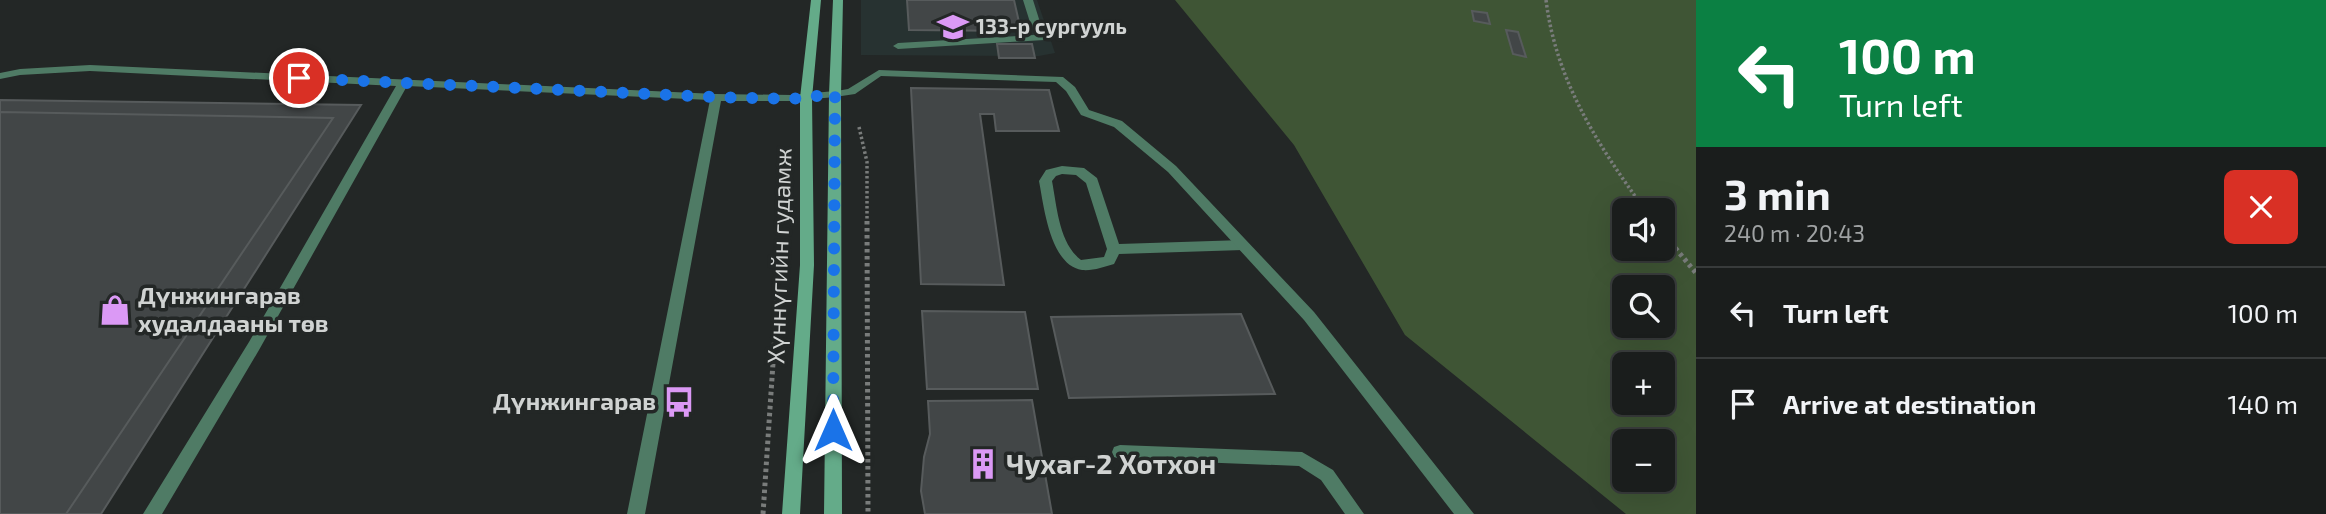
<!DOCTYPE html>
<html lang="en">
<head>
<meta charset="utf-8">
<style>
	:root { --surface:#1a1d1c; --page:#272a29; --text:#f1f3f6; --muted:#9fa2a3; --line:#383b3b }
	body { margin:0; font-family:"Exo 2",sans-serif; background:var(--page); color:var(--text); height:100vh; display:flex; flex-direction:column; font-size:26px; white-space:nowrap }
	* { box-sizing:border-box; margin:0 }
	p { font-size:23px; color:var(--muted) }
	.icon { flex:none; width:38px; height:38px; fill:none; stroke:currentColor; stroke-width:2; stroke-linecap:round; stroke-linejoin:round }
	.map { position:relative; flex:1; overflow:hidden }
	.details { display:flex; flex-direction:column; background:var(--surface); width:630px }
	.details>* { flex:none }
	.hud { background:#0b8043; color:#fff; overflow:hidden }
	.controls { position:absolute; left:1612px; top:198px; display:grid; gap:14px }
	.controls a { display:grid; place-items:center; width:63px; height:63px; border-radius:10px; background:var(--surface); box-shadow:0 7px 28px #0002,0 0 0 2px var(--line); font-size:35px }
	.pin { position:absolute; display:grid; place-items:center; width:60px; height:60px; color:#fff; margin:-30px; border:4px solid #fff; border-radius:50%; box-shadow:0 2px 7px #0007 }
	.me { position:absolute; width:77px; margin:-38px; rotate:0deg; stroke-linejoin:round; filter:drop-shadow(0 0 5px #0008) }
	.turn { display:flex; align-items:center; gap:24px; height:147px; padding:0 28px; font-size:32px }
	.turn .icon { width:91px; height:91px; stroke-width:2.5 }
	.turn b { display:block; font-size:49px; line-height:60px }
	.round { display:grid; place-items:center; flex:none; width:74px; height:74px; border-radius:10px; background:var(--page) }
	.head { display:flex; align-items:center; justify-content:space-between; height:119px; padding:0 28px }
	h1 { font-size:42px; font-weight:700; line-height:52px }
	ul { padding:0; list-style:none }
	li { display:flex; align-items:center; gap:21px; height:91px; padding:0 28px; border-top:2px solid var(--line) }
	li div { flex:1 }
	li b { display:block; font-size:26px }
	li em { font-style:normal }
	main { display:flex; flex:1; min-height:0 }
	.map>svg:first-child { display:block }
	.built { fill:#273231 }
	.green { fill:#3f5535; fill-rule:evenodd }
	.building { fill:#424647; stroke:#575b5c; stroke-width:2 }
	.lines { fill:none; stroke-linecap:round; stroke-linejoin:round }
	.path-far1 { stroke:#797c7b; stroke-width:3.5; stroke-dasharray:2.5 2.5; stroke-linecap:butt }
	.path { stroke:#797c7b; stroke-width:5; stroke-dasharray:3.5 3.5; stroke-linecap:butt }
	.service { fill:#4f7b65; fill-rule:evenodd }
	.minor { fill:#4f7b65; fill-rule:evenodd }
	.secondary { fill:#64ab89; fill-rule:evenodd }
	.route { stroke:#1a73e8; stroke-width:12; stroke-dasharray:0 21.6 }
	.labels { text-anchor:middle; stroke-width:7; stroke-linejoin:round; paint-order:stroke }
	.far-poi-label { font-size:21px; font-weight:bold; fill:#d0d3d2; stroke:#232726; text-anchor:start }
	.street-label { font-size:24px; fill:#d0d3d2; stroke:#232726 }
	.poi-label { font-size:24px; font-weight:bold; fill:#d0d3d2; stroke:#232726; text-anchor:start }
	.near-poi-label { font-size:28px; font-weight:bold; fill:#d0d3d2; stroke:#232726; text-anchor:start }
</style>
</head>
<body>
<main>
<div class="map">
<svg width="1696" height="514" viewBox="0 0 1696 514">
	<rect width="100%" height="100%" fill="#232726"/>
	<path class="built" d="M 861,0 L 1037,0 L 1055,53 L 1039,56 L 861,55 Z"/>
	<path class="green" d="M 1175,0 L 1696,0 L 1696,514 L 1626,514 L 1405,335 L 1294,145 ZM 1624,210 L 1662,210 L 1662,248 L 1624,248 ZM 1624,287 L 1662,287 L 1662,326 L 1624,326 ZM 1624,364 L 1662,364 L 1662,402 L 1624,402 ZM 1624,441 L 1662,441 L 1662,480 L 1624,480 Z"/>
	<g class="building">
		<path d="M 907,0 L 1014,0 L 1021,31 L 909,30 Z"/>
		<path d="M 1472,11 L 1487,13 L 1490,24 L 1474,21 Z"/>
		<path d="M 1506,30 L 1518,32 L 1526,57 L 1513,54 Z"/>
		<path d="M 997,44 L 1032,44 L 1035,58 L 999,58 Z"/>
		<path d="M 911,88 L 1049,90 L 1059,131 L 996,131 L 994,114 L 980,114 L 1004,285 L 921,284 Z"/>
		<path d="M 0,100 L 361,105 L 101,514 L 0,514 Z"/>
		<path d="M 0,112 L 333,118 L 66,514 L 0,514 Z"/>
		<path d="M 922,311 L 1025,312 L 1038,389 L 927,389 Z"/>
		<path d="M 1241,314 L 1275,394 L 1069,398 L 1051,317 Z"/>
		<path d="M 1032,400 L 1052,514 L 925,514 L 921,491 L 924,457 L 930,434 L 928,401 Z"/>
	</g>
	<g class="lines">
		<g class="path-far1">
			<path d="M 1546,0 C 1556,81 1598,145 1645,210"/>
			<path d="M 859,127 L 867,162 L 867,223"/>
		</g>
		<g class="path">
			<path d="M 867,221 L 868,514"/>
			<path d="M 1662,232 L 1696,273"/>
			<path d="M 763,514 L 781,242"/>
		</g>
		<g class="service">
			<path d="M 1023,0 L 1033,0 L 1045,38 L 1044,40 L 898,49 L 893,46 L 898,43 L 1034,35 Z"/>
			<path d="M 90,65 L 716,94 L 791,95 L 835,91 L 841,94 L 835,97 L 791,101 L 721,101 L 645,514 L 627,514 L 710,100 L 407,86 L 259,350 L 162,514 L 143,514 L 249,342 L 396,86 L 90,71 L 20,75 L 0,79 L 0,73 L 20,69 Z"/>
			<path d="M 1062,166 L 1084,168 L 1097,178 L 1119,244 L 1243,240 L 1250,245 L 1243,250 L 1119,254 L 1114,264 C 1104,267 1093,271 1082,270 C 1050,265 1044,207 1039,181 L 1046,170 ZM 1062,174 L 1076,175 L 1086,183 L 1107,249 L 1104,257 L 1081,260 C 1059,243 1057,207 1052,181 L 1056,176 Z"/>
			<path d="M 1120,445 L 1302,452 L 1333,470 L 1364,514 L 1345,514 L 1321,480 L 1299,466 L 1120,459 L 1114,457 L 1112,452 L 1114,447 Z"/>
		</g>
		<path class="minor" d="M 879,70 L 1063,77 L 1075,87 L 1089,110 L 1122,121 L 1176,166 L 1314,312 L 1474,514 L 1454,514 L 1304,320 L 1168,172 L 1114,127 L 1081,115 L 1066,91 L 1056,82 L 881,76 L 855,94 L 835,97 L 829,94 L 831,92 L 848,89 Z"/>
		<g class="secondary">
			<path d="M 811,0 L 821,0 L 812,98 L 814,265 L 800,514 L 782,514 L 800,265 L 800,98 Z"/>
			<path d="M 833,0 L 843,0 L 841,94 L 842,514 L 824,514 L 829,94 Z"/>
		</g>
	</g>
	<g class="lines">
		<path class="route" d="M 299,78 L 716,97 L 791,99 L 835,94 L 833,430"/>
	</g>
	<defs>
		<symbol id="school-bare" viewBox="-9 -9 18 18"><path d="M0-5L7-2L0 1L-7-2ZM-4 1L0 2.5L4 1V4Q0 6-4 4Z" fill="#db99f5" stroke="#232726" stroke-width="2.5" paint-order="stroke"/></symbol>
		<symbol id="shop-bare" viewBox="-9 -9 18 18"><path d="M-5-2.5h2.3a2.7 3.5 0 0 1 5.4 0H5L5.5 6h-11ZM-1.5-2.5h3a1.5 2.3 0 0 0-3 0Z" fill="#db99f5" stroke="#232726" stroke-width="2.5" paint-order="stroke"/></symbol>
		<symbol id="bus-bare" viewBox="-9 -9 18 18"><path d="M-5-6H5V4H4V6H2V4H-2V6H-4V4H-5ZM-3.5-4V0h7V-4ZM-3.5 1.2v1.5H-2V1.2ZM2 1.2v1.5H3.5V1.2Z" fill="#db99f5" stroke="#232726" stroke-width="2.5" paint-order="stroke"/></symbol>
		<symbol id="building-bare" viewBox="-9 -9 18 18"><path d="M-4-6H4V6H1V3H-1V6H-4ZM-2.5-4.3h1.7v1.8h-1.7ZM.8-4.3h1.7v1.8H.8ZM-2.5-1h1.7V.8h-1.7ZM.8-1h1.7V.8H.8Z" fill="#db99f5" stroke="#232726" stroke-width="2.5" paint-order="stroke"/></symbol>
	</defs>
	<g fill-rule="evenodd">
		<use href="#school-bare" x="931" y="5" width="44" height="44"/>
		<use href="#shop-bare" x="93" y="288" width="44" height="44"/>
		<use href="#bus-bare" x="657" y="380" width="44" height="44"/>
		<use href="#building-bare" x="961" y="442" width="44" height="44"/>
	</g>
	<g class="labels">
		<g class="far-poi-label">
			<text x="976" y="34">133-р сургууль</text>
		</g>
		<g class="street-label">
			<text transform="translate(780 256) rotate(-88)" y="8">Хүннүгийн гудамж</text>
		</g>
		<g class="poi-label">
			<text x="138" y="304">Дүнжингарав<tspan x="138" dy="28">худалдааны төв</tspan></text>
			<text x="656" y="410" text-anchor="end">Дүнжингарав</text>
		</g>
		<g class="near-poi-label">
			<text x="1006" y="474">Чухаг-2 Хотхон</text>
		</g>
	</g>
</svg>
<div class="controls">
<a><svg class="icon" aria-label="sound" viewBox="0 0 24 24"><path d="M4 9h4l5-4v14l-5-4H4zM17 9q2 3 0 6"/></svg></a>
<a><svg class="icon" aria-label="search" viewBox="0 0 24 24"><circle cx="10" cy="10" r="6"/><path d="M15 15l6 6"/></svg></a>
<a>+</a>
<a>−</a>
</div>
<div class="pin" style="left:299px;top:78px;background:#d93025"><svg class="icon" aria-label="arrive" viewBox="0 0 24 24"><path d="M6 21V4h12l-3 4 3 4H6"/></svg></div>
<svg class="me" style="left:833px;top:430px" viewBox="-20 -20 40 40"><path d="M0-17L14 15 0 8-14 15z" fill="#1a73e8" stroke="#fff" stroke-width="4"/></svg>
</div>
<section class="details">
<div class="hud">
<div class="turn"><svg class="icon" aria-label="left" viewBox="0 0 24 24"><path d="M17 20v-9H6M10 6l-5 5 5 5"/></svg><div><b>100 m</b>Turn left</div></div>
</div>
<div class="head"><div><h1>3 min</h1><p>240 m · 20:43</p></div><a class="round" style="background:#d93025;color:#fff"><svg class="icon" aria-label="close" viewBox="0 0 24 24"><path d="M6 6l12 12M18 6L6 18"/></svg></a></div>
<ul>
<li><svg class="icon" aria-label="left" viewBox="0 0 24 24"><path d="M17 20v-9H6M10 6l-5 5 5 5"/></svg><div><b>Turn left</b></div><em>100 m</em></li>
<li><svg class="icon" aria-label="arrive" viewBox="0 0 24 24"><path d="M6 21V4h12l-3 4 3 4H6"/></svg><div><b>Arrive at destination</b></div><em>140 m</em></li>
</ul>
</section>
</main>
</body>
</html>
